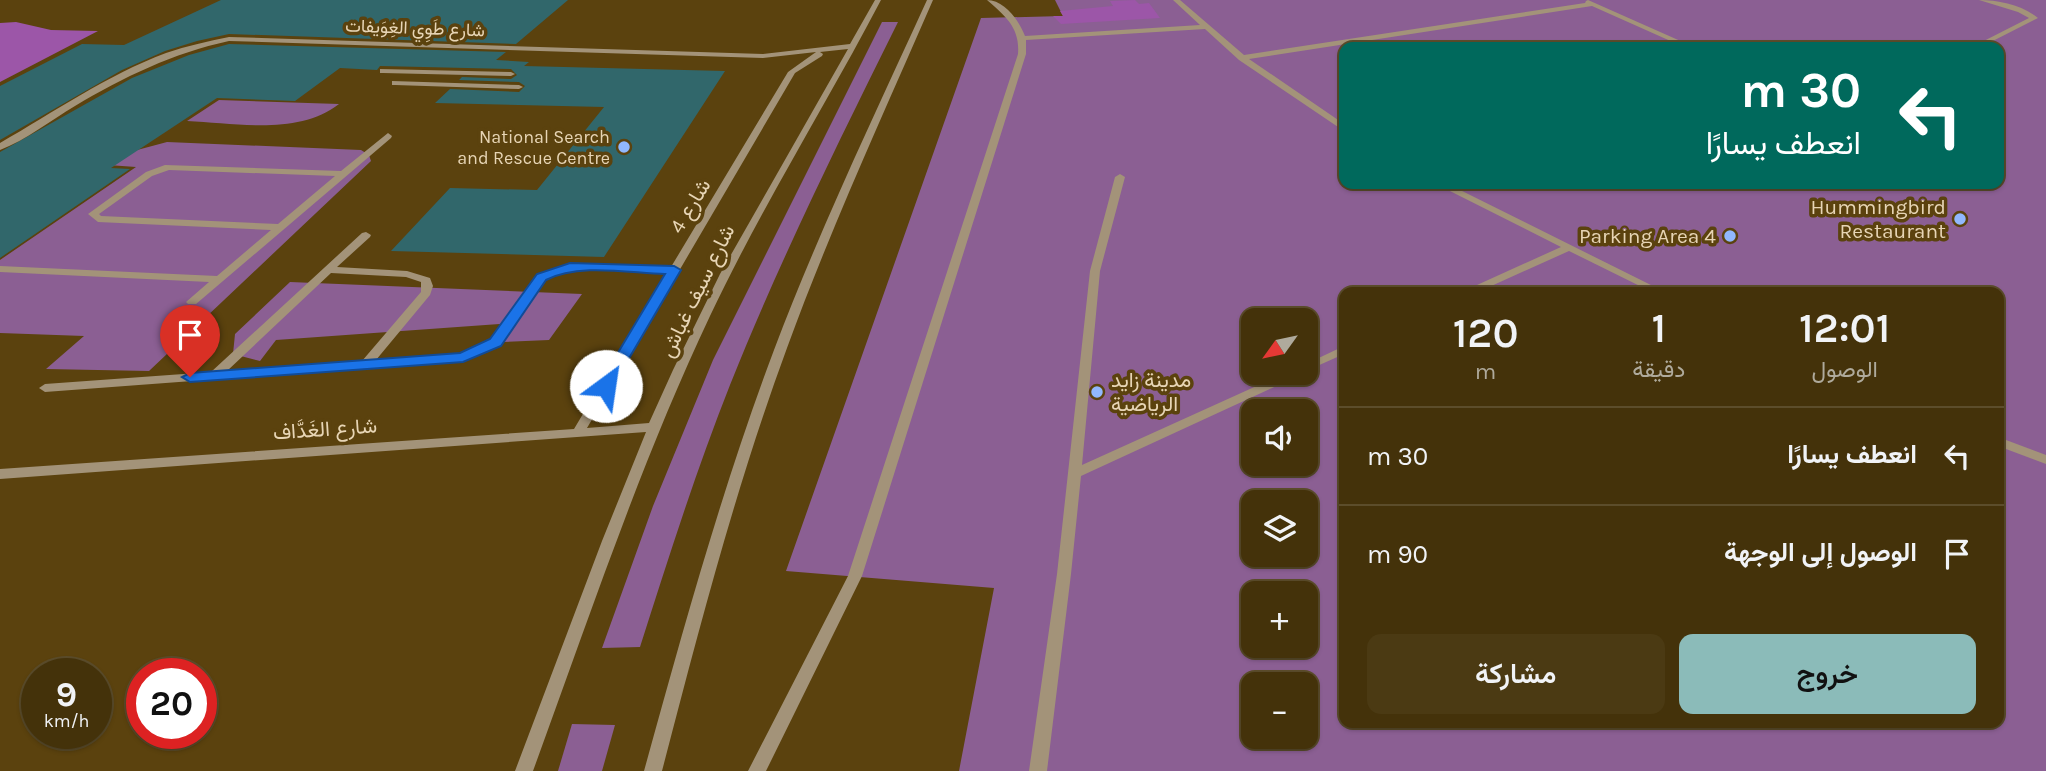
<!DOCTYPE html>
<html lang="ar">
<head>
<meta charset="utf-8">
<style>
	:root { --surface:#44320a; --page:#4b3a13; --text:#f1f3f6; --muted:#afaa9c; --line:#5c4d2b; --accent:#8bbbb9 }
	body { margin:0; font-family:Karla,Vazirmatn,sans-serif; background:var(--page); color:var(--text); direction:rtl; height:100vh; display:flex; flex-direction:column; font-size:26px; white-space:nowrap }
	* { box-sizing:border-box; margin:0 }
	p { font-size:23px; color:var(--muted) }
	.icon { flex:none; width:38px; height:38px; fill:none; stroke:currentColor; stroke-width:2; stroke-linecap:round; stroke-linejoin:round }
	.map { position:relative; flex:1; overflow:hidden; direction:ltr }
	.sheet { position:absolute; left:1339px; top:287px; width:665px; height:441px; display:flex; flex-direction:column; background:var(--surface); border-radius:14px; box-shadow:0 2px 5px #0004,0 0 0 2px var(--line); direction:rtl }
	.sheet>* { flex:none }
	.banner { position:absolute; left:1339px; top:42px; width:665px; height:147px; border-radius:14px; box-shadow:0 2px 5px #0004,0 0 0 2px var(--line); direction:rtl; background:#00695c; color:#fff; overflow:hidden }
	.needle { width:46px; rotate:237deg }
	.fabs { position:absolute; left:1241px; top:308px; display:grid; gap:14px }
	.fabs a { display:grid; place-items:center; width:77px; height:77px; border-radius:14px; background:var(--surface); box-shadow:0 2px 5px #0004,0 0 0 2px var(--line); font-size:35px }
	.speed { position:absolute; left:21px; top:658px; display:flex; gap:14px; font-size:35px; font-weight:700; text-align:center }
	.speed>* { display:grid; place-content:center; width:91px; height:91px; border-radius:50%; background:var(--surface); box-shadow:0 2px 5px #0004,0 0 0 2px var(--line); line-height:1 }
	.speed small { font-size:18px; font-weight:400 }
	.speed .limit { border:10px solid #d22; background:#fff; color:#111 }
	.pin { position:absolute; display:grid; place-items:center; width:60px; height:60px; color:#fff; margin:-72px -30px; border-radius:50% 50% 50% 0; rotate:-45deg; box-shadow:0 0 7px #0007 }
	.pin .icon { rotate:45deg }
	.me { position:absolute; width:77px; margin:-38px; rotate:31deg; stroke-linejoin:round; filter:drop-shadow(0 0 5px #0008) }
	.turn { display:flex; align-items:center; gap:24px; height:147px; padding:0 28px; font-size:32px }
	.turn .icon { width:91px; height:91px; stroke-width:2.5 }
	.turn b { display:block; font-size:49px; line-height:60px }
	.eta { display:flex; justify-content:space-evenly; align-items:center; height:119px; text-align:center }
	.eta b { font-size:42px; font-weight:600; line-height:49px }
	.cta { display:flex; gap:14px; margin-top:auto; padding:14px 28px }
	.cta a { flex:1; height:80px; border-radius:14px; background:var(--accent); color:#111; font-size:28px; font-weight:600; line-height:80px; text-align:center }
	.cta a+a { background:var(--page); color:var(--text) }
	ul { padding:0; list-style:none }
	li { display:flex; align-items:center; gap:21px; height:98px; padding:0 28px; border-top:2px solid var(--line) }
	li div { flex:1 }
	li b { display:block; font-size:26px }
	li em { font-style:normal }
	.map>svg:first-child { display:block }
	.green { fill:#8b5f93; fill-rule:evenodd }
	.forest { fill:#9c56a8 }
	.building { fill:#31676b }
	.lines { fill:none; stroke-linecap:round; stroke-linejoin:round }
	.minor { fill:#a39379; fill-rule:evenodd }
	.route { fill:#1a73e8; stroke:#114b97; stroke-width:2 }
	.poi-dot { fill:#91b8fd; stroke:#5b420e; stroke-width:2.5 }
	.labels { text-anchor:middle; stroke-width:7; stroke-linejoin:round; paint-order:stroke }
	.far-street-label { font-size:18px; fill:#e7d5b5; stroke:#5b420e }
	.far-poi-label { font-size:18px; fill:#e7d5b5; stroke:#5b420e; text-anchor:end }
	.street-label { font-size:21px; fill:#e7d5b5; stroke:#5b420e }
	.poi-label { font-size:21px; fill:#e7d5b5; stroke:#5b420e; text-anchor:end }
</style>
</head>
<body>
<div class="map">
<svg width="2046" height="771" viewBox="0 0 2046 771">
	<rect width="100%" height="100%" fill="#5b420e"/>
	<g class="green">
		<path d="M 1055,0 L 2046,0 L 2046,771 L 959,771 L 994,588 L 786,571 L 981,18 L 1063,16 ZM 1344,47 L 1998,47 L 1998,184 L 1344,184 ZM 1344,292 L 1998,292 L 1998,723 L 1344,723 ZM 1253,320 L 1306,320 L 1306,373 L 1253,373 ZM 1253,411 L 1306,411 L 1306,464 L 1253,464 ZM 1253,502 L 1306,502 L 1306,555 L 1253,555 ZM 1253,593 L 1306,593 L 1306,646 L 1253,646 ZM 1253,684 L 1306,684 L 1306,737 L 1253,737 Z"/>
		<path d="M 882,22 L 898,22 C 839,141 779,262 730,385 C 696,471 668,559 640,647 L 602,648 L 653,506 L 713,360 Z"/>
		<path d="M 219,100 L 339,104 C 298,136 236,123 187,121 Z"/>
		<path d="M 167,142 L 361,150 L 369,155 L 371,161 L 149,371 L 46,369 L 84,336 L 0,333 L 0,260 L 136,167 L 108,165 L 126,153 Z"/>
		<path d="M 290,282 L 582,294 L 549,340 L 502,342 L 513,323 L 276,340 L 260,361 L 233,354 L 235,334 Z"/>
		<path d="M 572,724 L 615,725 L 602,771 L 558,771 Z"/>
	</g>
	<g class="forest">
		<path d="M 1135,0 L 1139,4 L 1149,3 L 1160,18 L 1061,24 L 1053,16 L 1063,16 L 1060,11 L 1113,6 L 1110,1 Z"/>
		<path d="M 16,22 L 51,30 L 98,31 L 0,82 L 0,23 Z"/>
	</g>
	<g class="building">
		<path d="M 221,0 L 568,0 L 516,44 L 229,34 L 197,41 L 165,51 L 122,70 L 0,140 L 0,86 L 82,44 L 124,45 Z"/>
		<path d="M 229,44 L 506,52 L 496,60 L 529,62 L 524,66 L 725,71 L 604,257 L 391,251 L 450,188 L 537,190 L 604,107 L 435,103 L 450,89 L 519,92 L 525,86 L 519,82 L 459,80 L 462,77 L 511,79 L 517,75 L 511,69 L 380,66 L 377,70 L 340,68 L 295,101 L 217,98 L 111,168 L 130,169 L 0,258 L 0,152 L 132,78 L 189,55 Z"/>
	</g>
	<g class="lines">
		<g class="minor">
			<path d="M 875,0 L 881,0 C 826,105 761,208 710,316 C 640,464 589,618 533,771 L 515,771 L 602,541 L 646,432 L 0,479 L 0,469 L 574,429 L 667,273 L 588,270 L 558,274 L 545,279 L 499,344 L 463,361 L 45,392 L 39,388 L 45,384 L 211,372 L 362,233 L 366,232 L 371,235 L 370,237 L 337,267 L 407,271 L 430,278 L 433,286 L 430,295 L 376,360 L 461,354 L 491,340 L 537,275 L 551,269 L 588,263 L 671,267 L 788,72 L 816,52 L 763,58 L 229,41 C 173,53 124,77 75,106 C 51,120 26,140 0,150 L 0,143 C 54,112 107,75 166,53 C 187,46 208,41 229,37 L 763,54 L 850,44 ZM 848,49 L 720,274 L 673,370 L 649,423 L 587,428 L 795,73 L 822,56 L 823,54 L 820,52 ZM 331,273 L 406,277 L 421,282 L 421,292 L 362,361 L 227,371 Z"/>
			<path d="M 927,0 L 933,0 C 883,115 830,230 787,348 C 736,486 699,629 662,771 L 644,771 C 683,630 722,488 774,350 C 819,231 874,116 927,0 Z"/>
			<path d="M 987,0 C 1004,0 1019,20 1025,36 L 1200,25 L 1173,0 L 1180,0 L 1244,55 L 1585,3 L 1586,1 L 1588,0 L 1694,47 L 1684,47 L 1592,6 L 1249,59 L 1344,124 L 1344,131 L 1239,60 L 1205,29 L 1026,40 L 1026,54 L 862,576 L 766,771 L 748,771 L 848,576 L 1018,54 C 1020,27 1005,16 987,0 Z"/>
			<path d="M 1979,0 C 1999,0 2022,5 2038,18 L 1981,47 L 1972,47 L 2029,18 L 2018,12 Z"/>
			<path d="M 380,69 L 511,72 L 515,74 L 511,76 L 383,73 L 380,73 Z"/>
			<path d="M 392,81 L 519,85 L 523,87 L 519,89 L 395,85 L 392,85 Z"/>
			<path d="M 388,133 L 392,136 L 391,138 L 196,304 L 188,304 L 186,302 L 209,282 L 0,272 L 0,266 L 217,276 L 271,230 L 98,222 L 88,214 L 146,172 L 165,165 L 341,171 ZM 169,170 L 335,176 L 278,224 L 101,216 L 99,214 L 152,176 Z"/>
			<path d="M 1120,174 L 1125,177 L 1100,271 L 1082,465 L 1285,373 L 1300,373 L 1298,376 L 1081,476 L 1071,574 L 1047,771 L 1029,771 L 1057,574 L 1090,271 L 1115,177 Z"/>
			<path d="M 1436,184 L 1448,184 L 1665,292 L 1652,292 L 1569,251 L 1478,292 L 1465,292 L 1466,290 L 1561,247 Z"/>
			<path d="M 1344,346 L 1344,354 L 1306,371 L 1306,364 Z"/>
			<path d="M 1998,437 L 2046,455 L 2046,464 L 1998,446 Z"/>
		</g>
	</g>
	<path class="route" d="M 570,263 L 674,266 L 681,270 L 611,389 L 600,389 L 598,386 L 665,274 C 629,273 579,263 546,280 L 501,346 L 463,362 L 190,382 L 182,377 L 190,373 L 460,353 L 490,339 L 537,274 Z"/>
	<g class="poi-dot">
		<circle cx="624" cy="147" r="7"/>
		<circle cx="1960" cy="219" r="7"/>
		<circle cx="1730" cy="236" r="7"/>
		<circle cx="1097" cy="392" r="7"/>
	</g>
	<g class="labels">
		<g class="far-street-label">
			<text transform="translate(415 28) rotate(2)" y="6">شارع طَوِي الغِوَيفات</text>
		</g>
		<g class="far-poi-label">
			<text x="610" y="143">National Search<tspan x="610" dy="21">and Rescue Centre</tspan></text>
		</g>
		<g class="street-label">
			<text transform="translate(690 206) rotate(-59)" y="7">شارع 4</text>
			<text transform="translate(697 291) rotate(-64)" y="7">شارع سيف غباش</text>
			<text transform="translate(325 429) rotate(-4)" y="7">شارع الغَدَّاف</text>
		</g>
		<g class="poi-label">
			<text x="1946" y="214">Hummingbird<tspan x="1946" dy="24">Restaurant</tspan></text>
			<text x="1716" y="243">Parking Area 4</text>
			<text x="1111" y="387" text-anchor="start">مدينة زايد<tspan x="1111" dy="24">الرياضية</tspan></text>
		</g>
	</g>
</svg>
<div class="fabs">
<a><svg class="needle" viewBox="-14 -14 28 28"><path d="M0-13l5 13h-10z" fill="#e53935"/><path d="M0 13l5-13h-10z" fill="#afaa9c"/></svg></a>
<a><svg class="icon" aria-label="sound" viewBox="0 0 24 24"><path d="M4 9h4l5-4v14l-5-4H4zM17 9q2 3 0 6"/></svg></a>
<a><svg class="icon" aria-label="layers" viewBox="0 0 24 24"><path d="M12 4l9 5-9 5-9-5zM3 14l9 5 9-5"/></svg></a>
<a>+</a>
<a>−</a>
</div>
<div class="speed"><div>9<small>km/h</small></div><div class="limit">20</div></div>
<div class="pin" style="left:190px;top:377px;background:#d93025"><svg class="icon" aria-label="arrive" viewBox="0 0 24 24"><path d="M6 21V4h12l-3 4 3 4H6"/></svg></div>
<svg class="me" style="left:606px;top:386px" viewBox="-20 -20 40 40"><circle r="19" fill="#fff"/><path d="M0-13L10 11 0 6-10 11z" fill="#1a73e8"/></svg>
<div class="banner">
<div class="turn"><svg class="icon" aria-label="left" viewBox="0 0 24 24"><path d="M17 20v-9H6M10 6l-5 5 5 5"/></svg><div><b>30 m</b>انعطف يسارًا</div></div>
</div>
<section class="sheet">
<div class="eta">
<div><b>12:01</b><p>الوصول</p></div>
<div><b>1</b><p>دقيقة</p></div>
<div><b>120</b><p>m</p></div>
</div>
<ul>
<li><svg class="icon" aria-label="left" viewBox="0 0 24 24"><path d="M17 20v-9H6M10 6l-5 5 5 5"/></svg><div><b>انعطف يسارًا</b></div><em>30 m</em></li>
<li><svg class="icon" aria-label="arrive" viewBox="0 0 24 24"><path d="M6 21V4h12l-3 4 3 4H6"/></svg><div><b>الوصول إلى الوجهة</b></div><em>90 m</em></li>
</ul>
<div class="cta"><a>خروج</a><a>مشاركة</a></div>
</section>
</div>
</body>
</html>
